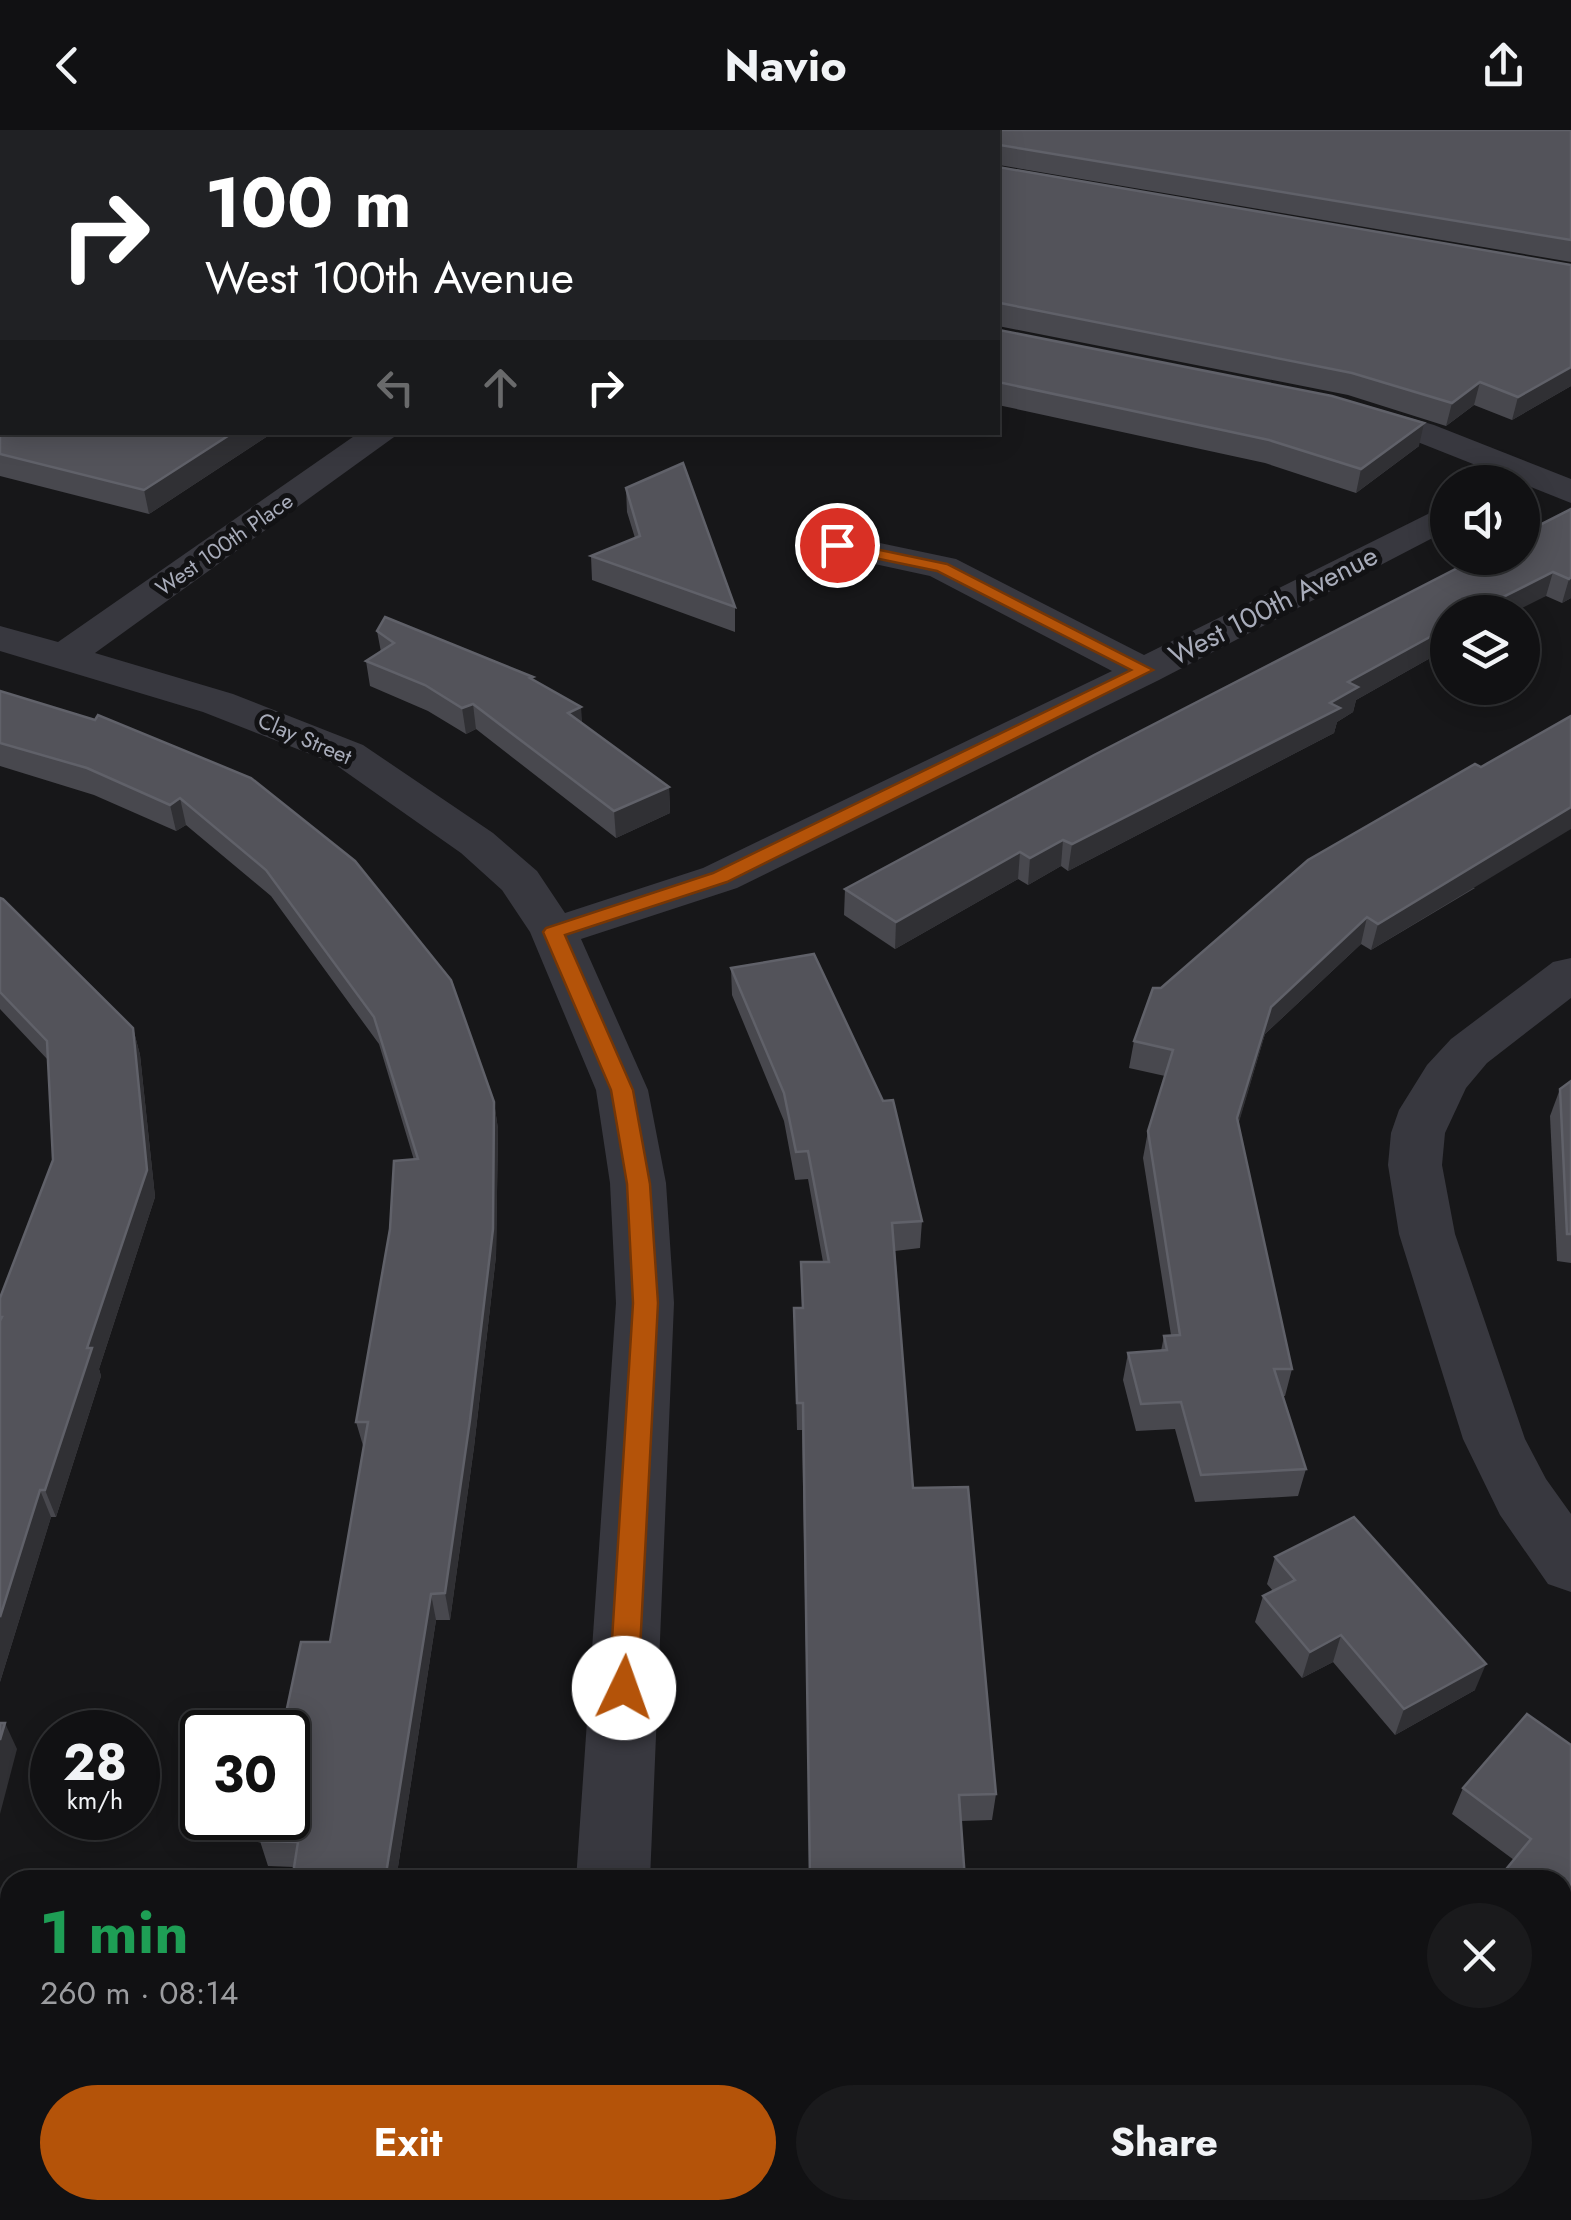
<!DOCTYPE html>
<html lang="en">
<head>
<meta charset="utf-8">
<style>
	:root { --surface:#111113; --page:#1a1a1c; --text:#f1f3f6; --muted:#9c9da0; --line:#303133; --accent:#b45309 }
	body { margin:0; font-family:Jost,sans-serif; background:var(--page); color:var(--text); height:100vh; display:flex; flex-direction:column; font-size:38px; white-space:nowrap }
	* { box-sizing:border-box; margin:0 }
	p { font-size:32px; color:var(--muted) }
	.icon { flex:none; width:55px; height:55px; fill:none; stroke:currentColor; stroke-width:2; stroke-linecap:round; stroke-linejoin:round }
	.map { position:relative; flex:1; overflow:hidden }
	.drawer { position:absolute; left:0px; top:1740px; width:1572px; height:350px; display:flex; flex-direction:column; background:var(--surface); border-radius:30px 30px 0 0; box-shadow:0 5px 25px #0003,0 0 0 2px var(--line) }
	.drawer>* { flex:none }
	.banner { position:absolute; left:0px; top:0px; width:1000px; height:305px; box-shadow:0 5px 25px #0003,0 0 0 2px var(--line); background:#202124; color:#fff; overflow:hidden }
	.fabs { position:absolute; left:1430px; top:335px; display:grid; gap:20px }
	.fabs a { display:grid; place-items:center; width:110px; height:110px; border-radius:50%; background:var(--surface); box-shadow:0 5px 25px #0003,0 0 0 2px var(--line); font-size:50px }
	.speed { position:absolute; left:30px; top:1580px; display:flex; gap:20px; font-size:50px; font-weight:700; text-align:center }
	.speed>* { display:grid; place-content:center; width:130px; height:130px; border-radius:50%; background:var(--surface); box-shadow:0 5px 25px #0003,0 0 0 2px var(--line); line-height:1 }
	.speed small { font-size:25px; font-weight:400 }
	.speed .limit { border:5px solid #111; border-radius:15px; background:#fff; color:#111 }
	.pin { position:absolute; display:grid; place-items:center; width:85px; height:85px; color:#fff; margin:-42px; border:5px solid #fff; border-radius:50%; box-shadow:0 2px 10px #0007 }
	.me { position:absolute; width:110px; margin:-55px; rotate:3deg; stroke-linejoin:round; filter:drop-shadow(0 0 8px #0008) }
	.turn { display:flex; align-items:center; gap:35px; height:210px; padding:0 40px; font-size:45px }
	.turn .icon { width:130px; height:130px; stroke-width:2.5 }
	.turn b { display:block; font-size:70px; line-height:85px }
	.lanes { display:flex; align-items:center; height:95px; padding:0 40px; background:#0003; justify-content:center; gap:50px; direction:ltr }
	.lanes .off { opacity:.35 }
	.round { display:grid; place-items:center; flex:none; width:105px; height:105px; border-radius:52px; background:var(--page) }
	.head { display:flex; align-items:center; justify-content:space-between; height:170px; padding:0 40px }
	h1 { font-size:60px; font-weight:700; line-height:75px; color:#1e9e55 }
	.cta { display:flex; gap:20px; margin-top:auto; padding:20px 40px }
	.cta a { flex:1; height:115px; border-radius:60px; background:var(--accent); color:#fff; font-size:40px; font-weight:700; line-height:115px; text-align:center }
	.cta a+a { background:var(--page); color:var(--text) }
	header { display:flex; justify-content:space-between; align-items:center; height:130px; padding:0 40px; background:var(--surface); font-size:45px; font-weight:700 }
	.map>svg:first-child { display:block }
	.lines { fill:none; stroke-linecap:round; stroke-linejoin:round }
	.minor { fill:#38383f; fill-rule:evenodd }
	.wall { fill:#48484e }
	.shaded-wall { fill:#303034 }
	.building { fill:#53535a; stroke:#606169; stroke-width:2.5 }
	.route { fill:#b45309; stroke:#753606; stroke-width:2.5 }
	.labels { text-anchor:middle; stroke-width:10; stroke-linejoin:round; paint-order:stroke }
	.far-street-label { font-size:22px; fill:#a8acba; stroke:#121214 }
	.street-label { font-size:28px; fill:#a8acba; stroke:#121214 }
</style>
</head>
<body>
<header><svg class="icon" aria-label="back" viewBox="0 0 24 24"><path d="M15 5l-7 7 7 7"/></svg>Navio<svg class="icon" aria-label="share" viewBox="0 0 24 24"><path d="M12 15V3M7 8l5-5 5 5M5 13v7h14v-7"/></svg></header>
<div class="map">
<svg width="1571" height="2090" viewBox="0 0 1571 2090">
	<rect width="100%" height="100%" fill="#171719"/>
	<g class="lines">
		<g class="minor">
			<path d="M 536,0 L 562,0 L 563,2 L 537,2 Z"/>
			<path d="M 2,224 L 2,244 L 0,245 L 0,225 Z"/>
			<path d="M 1348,270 L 1434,295 L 1571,349 L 1571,373 L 1410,309 L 1336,287 L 1331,280 L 1336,273 Z"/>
			<path d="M 360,302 L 401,302 L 95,523 L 233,564 L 363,615 L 493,703 L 537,741 L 565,783 L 703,738 L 1112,541 L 930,446 L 824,423 L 818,415 L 824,407 L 837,404 L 956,429 L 1144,525 L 1448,374 L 1448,400 L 1159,550 L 737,758 L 581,809 L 648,960 L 666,1053 L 674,1173 L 650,1750 L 576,1750 L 616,1173 L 610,1053 L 596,960 L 530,802 L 502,760 L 461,723 L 333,633 L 203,582 L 0,521 L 0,496 L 58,512 Z"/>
			<path d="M 1571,828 L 1571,868 L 1487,933 L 1466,958 L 1445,1003 L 1442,1035 L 1455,1104 L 1525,1309 L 1546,1349 L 1571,1384 L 1571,1462 L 1548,1454 L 1500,1385 L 1463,1309 L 1399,1104 L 1388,1035 L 1391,1003 L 1399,980 L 1427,935 L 1451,909 L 1553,832 Z"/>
			<path d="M 553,2080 L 637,2080 L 636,2090 L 552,2090 Z"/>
		</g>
	</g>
	<g class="wall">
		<path d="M 5,0 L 59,0 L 54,2 L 18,2 Z"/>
		<path d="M 565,0 L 1571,0 L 1571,132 L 999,35 Z"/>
		<path d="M 998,37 L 1571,135 L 1571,256 L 1512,290 L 1474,275 L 1446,296 L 1348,265 L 998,196 L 999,200 L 1419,316 L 1356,363 L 1265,333 L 998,275 Z"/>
		<path d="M 0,256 L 274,302 L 149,384 L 0,346 Z"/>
		<path d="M 626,358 L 735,477 L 735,502 L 592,450 L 591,426 L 635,408 L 627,382 Z"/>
		<path d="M 1571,379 L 1571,468 L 1562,473 L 1546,466 L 1448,482 L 1448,518 L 1356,570 L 1353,582 L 1337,592 L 1334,603 L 1068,741 L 1061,736 L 1028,755 L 1018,749 L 895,819 L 844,785 L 845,759 Z"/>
		<path d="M 377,501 L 534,550 L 582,593 L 669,657 L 670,683 L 616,708 L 476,599 L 466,604 L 428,581 L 370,556 L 366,531 L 381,522 Z"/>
		<path d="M 0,561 L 251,648 L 494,972 L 498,999 L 496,1126 L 474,1317 L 450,1490 L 436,1490 L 396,1750 L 292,1750 L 294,1737 L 268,1736 L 260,1711 L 330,1512 L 364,1319 L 356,1292 L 414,1030 L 379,914 L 271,766 L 186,695 L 176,701 L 94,665 L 0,636 Z"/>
		<path d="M 1308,730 L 1475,758 L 1371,820 L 1361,814 L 1265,904 L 1238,994 L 1292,1239 L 1285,1266 L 1283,1266 L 1306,1339 L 1298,1366 L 1195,1372 L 1175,1299 L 1136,1301 L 1123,1250 L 1128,1223 L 1161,1221 L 1164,1206 L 1171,1205 L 1143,1028 L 1148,1001 L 1165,946 L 1129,938 L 1134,911 L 1161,858 Z"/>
		<path d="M 0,768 L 133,898 L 140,925 L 155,1067 L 99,1239 L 101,1246 L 56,1387 L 51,1387 L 0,1552 L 0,1168 L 53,1030 L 48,930 L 0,879 Z"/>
		<path d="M 731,838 L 922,1091 L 920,1118 L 895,1121 L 913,1358 L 996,1664 L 992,1690 L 961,1691 L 965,1750 L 810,1750 L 802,1300 L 797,1300 L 794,1178 L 802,1178 L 801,1132 L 823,1132 L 808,1049 L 795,1050 L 784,991 L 732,865 Z"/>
		<path d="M 1571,951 L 1571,1133 L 1557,1131 L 1550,986 L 1560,959 Z"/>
		<path d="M 1275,1427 L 1475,1560 L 1395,1605 L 1333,1532 L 1302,1548 L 1255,1492 L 1263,1466 L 1273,1461 L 1267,1454 Z"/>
		<path d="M 1571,1615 L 1571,1813 L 1564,1823 L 1562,1750 L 1500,1750 L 1503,1743 L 1514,1730 L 1452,1684 L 1463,1658 Z"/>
	</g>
	<g class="shaded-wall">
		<path d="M 42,0 L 59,0 L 54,2 L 42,2 Z"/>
		<path d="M 1000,15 L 999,35 L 998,36 L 998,17 Z"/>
		<path d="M 2,134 L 2,177 L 0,178 L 0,135 Z"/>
		<path d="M 1571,237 L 1571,256 L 1512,290 L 1518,267 Z"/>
		<path d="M 1480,252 L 1474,275 L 1446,296 L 1452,273 Z"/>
		<path d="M 1424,293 L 1419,316 L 1356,363 L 1361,339 Z"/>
		<path d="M 234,302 L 274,302 L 149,384 L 144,360 Z"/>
		<path d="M 1553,442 L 1546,466 L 1514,482 L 1473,482 Z"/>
		<path d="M 1571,447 L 1571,468 L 1562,473 L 1569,449 Z"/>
		<path d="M 1448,497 L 1448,518 L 1356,570 L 1353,582 L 1337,592 L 1334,603 L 1068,741 L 1072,714 L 1330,573 L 1348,552 Z"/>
		<path d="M 473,574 L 476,599 L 466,604 L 462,578 Z"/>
		<path d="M 581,577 L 583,603 L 568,583 Z"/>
		<path d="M 669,657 L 670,683 L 616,708 L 614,681 Z"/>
		<path d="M 180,668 L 186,695 L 176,701 L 170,675 Z"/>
		<path d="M 1571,677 L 1571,699 L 1371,820 L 1378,794 Z"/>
		<path d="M 1063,710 L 1061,736 L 1028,755 L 1030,728 Z"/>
		<path d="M 1020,722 L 1018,749 L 895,819 L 896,792 Z"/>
		<path d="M 1367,787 L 1361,814 L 1265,904 L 1232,1016 L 1237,988 L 1271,877 Z"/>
		<path d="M 133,898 L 140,925 L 155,1067 L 99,1239 L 101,1246 L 56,1387 L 45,1360 L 87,1218 Z"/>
		<path d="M 494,972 L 498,999 L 496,1126 L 474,1317 L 450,1490 L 445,1463 Z"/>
		<path d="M 40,1360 L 51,1387 L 0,1552 L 0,1487 Z"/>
		<path d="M 431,1464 L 436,1490 L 396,1750 L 385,1750 Z"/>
		<path d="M 1341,1505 L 1333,1532 L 1302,1548 L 1310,1522 Z"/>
		<path d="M 1486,1534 L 1475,1560 L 1395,1605 L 1404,1579 Z"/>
		<path d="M 5,1593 L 17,1619 L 0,1684 L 0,1610 Z"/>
		<path d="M 362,2080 L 373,2080 L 372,2090 L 361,2090 Z"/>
	</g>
	<g class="building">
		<path d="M 565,0 L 1571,0 L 1571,110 L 1000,15 L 998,17 L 998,2 L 564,2 Z"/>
		<path d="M 998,37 L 1571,135 L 1571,237 L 1518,267 L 1480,252 L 1452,273 L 1352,243 L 1000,173 L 998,176 Z"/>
		<path d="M 0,96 L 2,96 L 2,134 L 0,135 Z"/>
		<path d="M 998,190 L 999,200 L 1332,266 L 1424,293 L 1361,339 L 1269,310 L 998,252 Z"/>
		<path d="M 2,255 L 2,302 L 234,302 L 144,360 L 0,324 L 0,256 Z"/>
		<path d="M 683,333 L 735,477 L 591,426 L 640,406 L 626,358 Z"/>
		<path d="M 1571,379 L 1571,447 L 1569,449 L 1553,442 L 1473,482 L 1448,482 L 1448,497 L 1348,552 L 1358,557 L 1330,573 L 1340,578 L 1072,714 L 1063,710 L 1030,728 L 1020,722 L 896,792 L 845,759 L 1094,625 L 1477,428 L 1522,428 L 1522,404 Z"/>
		<path d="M 385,487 L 533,547 L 530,548 L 581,577 L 568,583 L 669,657 L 614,681 L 473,574 L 462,578 L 425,555 L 366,531 L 394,513 L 377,501 Z"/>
		<path d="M 0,561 L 95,590 L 98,585 L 251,648 L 355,731 L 451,850 L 494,972 L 493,1099 L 470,1290 L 445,1463 L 431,1464 L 385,1750 L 292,1750 L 298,1712 L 260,1711 L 265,1688 L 288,1688 L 288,1602 L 282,1602 L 301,1512 L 330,1512 L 368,1292 L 356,1292 L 390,1099 L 394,1031 L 418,1029 L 374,887 L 266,740 L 180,668 L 170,675 L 87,638 L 0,613 Z"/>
		<path d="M 1571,586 L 1571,677 L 1378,794 L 1367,787 L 1271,877 L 1237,988 L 1292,1239 L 1274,1239 L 1306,1339 L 1201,1345 L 1181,1272 L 1141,1274 L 1128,1223 L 1167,1220 L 1164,1206 L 1180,1205 L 1148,1001 L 1173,920 L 1134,911 L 1153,858 L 1161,858 L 1308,730 L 1475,634 L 1481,637 Z"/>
		<path d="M 0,768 L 3,769 L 133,898 L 147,1040 L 87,1218 L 92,1218 L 45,1360 L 40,1360 L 0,1487 L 0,1191 L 2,1187 L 0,1187 L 0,1168 L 53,1030 L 47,911 L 0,862 Z"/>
		<path d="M 814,824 L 883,971 L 893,970 L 922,1091 L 892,1093 L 913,1358 L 968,1357 L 996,1664 L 959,1665 L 965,1750 L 810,1750 L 803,1273 L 797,1273 L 794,1178 L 803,1178 L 801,1132 L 829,1132 L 808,1021 L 796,1022 L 784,963 L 731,838 Z"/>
		<path d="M 1571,951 L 1571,1104 L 1567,1104 L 1560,959 Z"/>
		<path d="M 1354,1387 L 1486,1534 L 1404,1579 L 1341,1505 L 1310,1522 L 1263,1466 L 1295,1450 L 1275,1427 Z"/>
		<path d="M 1527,1584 L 1571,1615 L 1571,1794 L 1562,1787 L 1562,1750 L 1513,1750 L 1503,1743 L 1531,1709 L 1463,1658 Z"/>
		<path d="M 0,1593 L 5,1593 L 0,1610 Z"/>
		<path d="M 216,2080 L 362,2080 L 361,2090 L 214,2090 Z"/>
		<rect x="822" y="2080" width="120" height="10"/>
	</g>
	<path class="route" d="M 837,411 L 947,434 L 1153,540 L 727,752 L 565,805 L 633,960 L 650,1054 L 658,1173 L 638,1558 L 634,1567 L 624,1570 L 614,1567 L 609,1558 L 633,1173 L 627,1054 L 611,960 L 543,802 L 546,798 L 713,743 L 1131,540 L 937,441 L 831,419 L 831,412 Z"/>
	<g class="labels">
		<g class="far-street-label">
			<text transform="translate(224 414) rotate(-35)" y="8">West 100th Place</text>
			<text transform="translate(305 608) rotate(23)" y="8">Clay Street</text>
		</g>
		<g class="street-label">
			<text transform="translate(1273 475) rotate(-27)" y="10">West 100th Avenue</text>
		</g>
	</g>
</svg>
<div class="fabs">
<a><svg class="icon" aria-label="sound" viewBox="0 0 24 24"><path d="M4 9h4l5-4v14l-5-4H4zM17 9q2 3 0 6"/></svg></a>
<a><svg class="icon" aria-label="layers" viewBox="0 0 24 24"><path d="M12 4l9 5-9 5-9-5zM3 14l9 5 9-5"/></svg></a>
</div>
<div class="speed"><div>28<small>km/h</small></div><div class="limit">30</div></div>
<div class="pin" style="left:837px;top:415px;background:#d93025"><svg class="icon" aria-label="arrive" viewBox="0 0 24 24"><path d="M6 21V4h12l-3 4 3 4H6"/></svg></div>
<svg class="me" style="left:624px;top:1558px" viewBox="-20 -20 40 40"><circle r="19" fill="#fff"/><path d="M0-13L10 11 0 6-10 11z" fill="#b45309"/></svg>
<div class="banner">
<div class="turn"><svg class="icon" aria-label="right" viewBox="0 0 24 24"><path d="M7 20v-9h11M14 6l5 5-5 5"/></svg><div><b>100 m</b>West 100th Avenue</div></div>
<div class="lanes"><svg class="icon off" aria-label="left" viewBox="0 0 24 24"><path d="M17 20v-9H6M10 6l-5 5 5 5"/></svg><svg class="icon off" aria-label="ahead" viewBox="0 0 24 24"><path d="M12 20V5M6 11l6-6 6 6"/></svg><svg class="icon" aria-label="right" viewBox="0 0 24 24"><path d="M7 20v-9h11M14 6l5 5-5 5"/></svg></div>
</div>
<section class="drawer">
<div class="head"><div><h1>1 min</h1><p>260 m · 08:14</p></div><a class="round"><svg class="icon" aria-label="close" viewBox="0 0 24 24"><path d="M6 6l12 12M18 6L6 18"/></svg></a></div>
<div class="cta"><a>Exit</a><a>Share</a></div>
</section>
</div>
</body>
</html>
